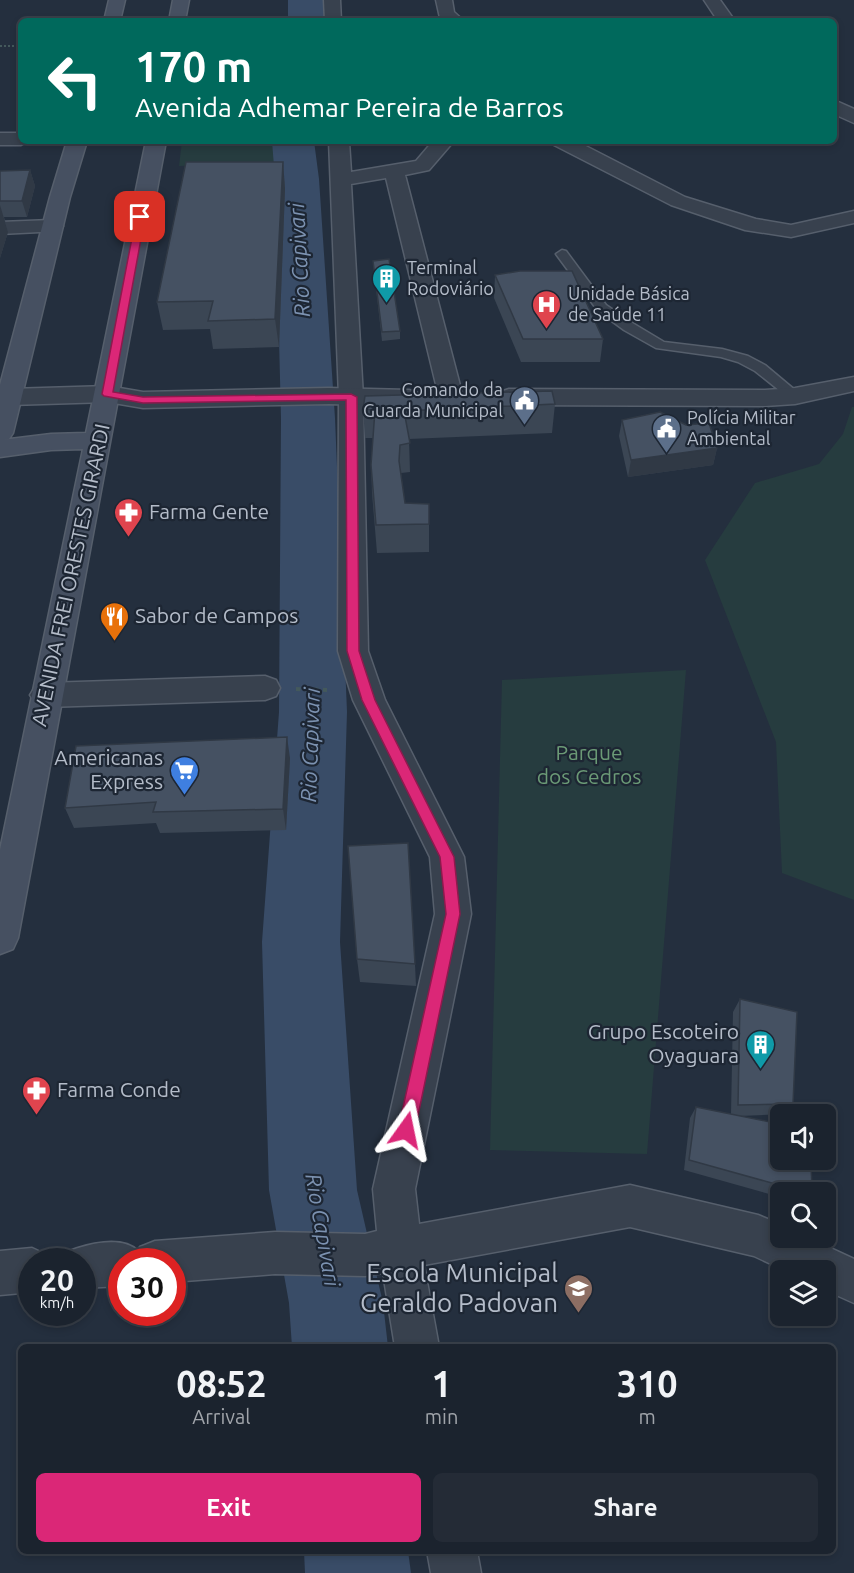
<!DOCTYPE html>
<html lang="en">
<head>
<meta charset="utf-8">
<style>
	:root { --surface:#1b232e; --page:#242b36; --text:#f1f3f6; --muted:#a0a4aa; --line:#39404a; --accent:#db2777 }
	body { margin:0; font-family:Ubuntu,sans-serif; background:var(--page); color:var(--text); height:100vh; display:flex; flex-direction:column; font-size:22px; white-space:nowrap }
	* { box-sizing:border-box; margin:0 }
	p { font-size:20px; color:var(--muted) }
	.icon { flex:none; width:33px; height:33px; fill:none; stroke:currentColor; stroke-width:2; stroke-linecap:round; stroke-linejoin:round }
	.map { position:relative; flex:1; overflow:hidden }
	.sheet { position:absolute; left:18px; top:1344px; width:818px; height:210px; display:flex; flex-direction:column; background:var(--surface); border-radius:9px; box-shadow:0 3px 9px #0003,0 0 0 2px var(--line) }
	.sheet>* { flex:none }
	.top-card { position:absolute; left:18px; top:18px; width:819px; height:126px; border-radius:9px; box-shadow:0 3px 9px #0003,0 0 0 2px var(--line); background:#00695c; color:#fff; overflow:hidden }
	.buttons { position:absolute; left:770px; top:1104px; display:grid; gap:12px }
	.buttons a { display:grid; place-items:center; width:66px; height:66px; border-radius:9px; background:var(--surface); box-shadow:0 3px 9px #0003,0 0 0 2px var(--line); font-size:30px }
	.speed { position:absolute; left:18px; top:1248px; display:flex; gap:12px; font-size:30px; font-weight:700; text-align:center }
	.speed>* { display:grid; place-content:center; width:78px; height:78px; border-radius:50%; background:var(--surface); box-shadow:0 3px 9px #0003,0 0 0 2px var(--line); line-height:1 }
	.speed small { font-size:15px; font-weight:400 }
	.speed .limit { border:9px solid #d22; background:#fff; color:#111 }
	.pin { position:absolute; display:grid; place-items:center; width:51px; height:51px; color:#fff; margin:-26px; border-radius:12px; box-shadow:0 3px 9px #0006 }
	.me { position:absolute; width:66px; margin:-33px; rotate:12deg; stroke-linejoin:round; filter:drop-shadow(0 0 4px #0008) }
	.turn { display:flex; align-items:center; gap:21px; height:126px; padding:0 18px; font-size:27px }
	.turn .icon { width:78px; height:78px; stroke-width:2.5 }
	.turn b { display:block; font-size:42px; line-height:51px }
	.eta { display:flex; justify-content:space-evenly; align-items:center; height:102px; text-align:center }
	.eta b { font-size:36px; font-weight:700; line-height:42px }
	.cta { display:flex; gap:12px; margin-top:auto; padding:12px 18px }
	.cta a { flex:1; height:69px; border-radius:9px; background:var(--accent); color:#fff; font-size:24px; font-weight:700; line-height:69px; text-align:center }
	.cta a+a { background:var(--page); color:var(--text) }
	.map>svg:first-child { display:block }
	.green { fill:#263c3f }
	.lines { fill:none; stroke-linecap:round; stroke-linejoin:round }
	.river { fill:#394c67; fill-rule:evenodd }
	.service-casing { stroke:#565f6c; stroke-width:3 }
	.minor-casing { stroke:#565f6c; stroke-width:3 }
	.tertiary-casing { stroke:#565f6c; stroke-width:3 }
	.secondary-casing { stroke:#565f6c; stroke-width:3 }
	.path-far1 { stroke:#44595c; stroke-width:2; stroke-dasharray:2 2; stroke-linecap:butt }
	.path { stroke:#44595c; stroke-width:4; stroke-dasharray:4.5 4.5; stroke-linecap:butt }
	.service { fill:#38414e; fill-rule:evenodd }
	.minor { fill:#38414e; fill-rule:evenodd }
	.tertiary { fill:#38414e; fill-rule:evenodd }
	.secondary { fill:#465061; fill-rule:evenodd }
	.wall { fill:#3b4654 }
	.shaded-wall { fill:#303945 }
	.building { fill:#455162; stroke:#303945; stroke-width:1.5 }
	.route { fill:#db2777; stroke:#8e194d; stroke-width:1.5 }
	.labels { text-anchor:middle; stroke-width:4.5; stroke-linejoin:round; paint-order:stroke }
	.far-poi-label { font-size:18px; fill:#b4bcc9; stroke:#1d2633; text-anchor:start }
	.poi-label { font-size:21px; fill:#b4bcc9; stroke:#1d2633; text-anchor:start }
	.street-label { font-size:21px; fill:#b4bcc9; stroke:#1d2633 }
	.park-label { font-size:21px; fill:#6b9a76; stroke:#1d2633 }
	.water-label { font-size:22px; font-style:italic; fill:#7c92b1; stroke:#1d2633 }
	.near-poi-label { font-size:26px; fill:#b4bcc9; stroke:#1d2633; text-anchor:end }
</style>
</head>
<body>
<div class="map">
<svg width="854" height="1573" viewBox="0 0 854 1573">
	<rect width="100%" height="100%" fill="#242f3e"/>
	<g class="green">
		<path d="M 182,141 L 277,141 L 276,163 L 179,166 Z"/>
		<path d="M 852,407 L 854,407 L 854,900 L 782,873 L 776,742 L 705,560 L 755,483 L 819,464 L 843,434 Z"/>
		<path d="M 686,670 L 647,1154 L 490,1150 L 502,680 Z"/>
	</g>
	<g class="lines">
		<g class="river">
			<rect x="288" y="0" width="36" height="21"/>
			<path d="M 272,141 L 314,141 L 319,179 L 335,418 L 347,712 L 340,942 L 357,1190 L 383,1303 L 388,1347 L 292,1347 L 289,1303 L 269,1190 L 262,942 L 279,712 L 281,418 L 275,179 Z"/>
			<path d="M 304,1551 L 408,1551 L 411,1573 L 305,1573 Z"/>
		</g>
		<defs>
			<path id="service" d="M 562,250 L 566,251 L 606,305 L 634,324 L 664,342 L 722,349 L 748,356 L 765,365 L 802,396 L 795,400 L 790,399 L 755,371 L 738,362 L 721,357 L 656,348 L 624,330 L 598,311 L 556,254 Z"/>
			<g id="minor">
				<path d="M 324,0 L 340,0 L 341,21 L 325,21 Z"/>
				<path d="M 436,0 L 452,0 L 454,12 L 464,21 L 445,21 L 440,18 Z"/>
				<path d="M 704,0 L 720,0 L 735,21 L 718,21 Z"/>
				<path d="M 834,100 L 854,109 L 854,123 L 834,114 Z"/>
				<path d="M 0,133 L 21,133 L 21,141 L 29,141 L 21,145 L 0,145 Z"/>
				<path d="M 329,141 L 349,141 L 351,172 L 416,161 L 433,141 L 454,141 L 429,170 L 405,175 L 463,397 L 460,402 L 451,405 L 442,402 L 439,397 L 386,178 L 351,184 L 363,397 L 368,651 L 385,700 L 464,857 L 471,914 L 415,1189 L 419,1224 L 630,1185 L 758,1215 L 780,1224 L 780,1238 L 809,1238 L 854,1259 L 854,1303 L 825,1290 L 825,1270 L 784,1270 L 754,1256 L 630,1227 L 424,1265 L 439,1347 L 395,1347 L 383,1273 L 365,1276 L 275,1274 L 172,1282 L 172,1262 L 122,1262 L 122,1286 L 82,1288 L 82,1262 L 63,1262 L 67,1252 C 86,1244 122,1235 138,1251 L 140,1247 L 155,1241 L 275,1232 L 365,1234 L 377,1231 L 373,1189 L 435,914 L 430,857 L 353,700 L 338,651 L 339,397 Z"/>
				<path d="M 551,141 L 576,141 L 685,197 L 756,219 L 791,225 L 854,211 L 854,223 L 791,237 L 745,230 L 671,205 L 554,145 Z"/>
				<path d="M 52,220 L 60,221 L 63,226 L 60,231 L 0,234 L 0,222 Z"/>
				<path d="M 265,676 L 276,680 L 280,688 L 276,696 L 265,700 L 46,707 L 35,703 L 30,695 L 35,687 L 46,683 Z"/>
				<path d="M 32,1248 L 47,1255 L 50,1262 L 32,1262 L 32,1292 L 0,1295 L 0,1251 Z"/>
				<path d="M 427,1551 L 477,1551 L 481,1573 L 431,1573 Z"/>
			</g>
			<g id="tertiary">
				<path d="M 854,377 L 854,391 L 795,404 L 765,406 L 509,405 L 500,402 L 497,397 L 500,392 L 509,389 L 765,390 L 795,388 Z"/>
				<path d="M 108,386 L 143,392 L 329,388 L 409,390 L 418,393 L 421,398 L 418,403 L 409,406 L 329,404 L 143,408 L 108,402 L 10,405 L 0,401 L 1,392 L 10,389 Z"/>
			</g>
			<g id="secondary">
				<path d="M 109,0 L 125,0 L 120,21 L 104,21 Z"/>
				<path d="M 173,0 L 189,0 L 185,21 L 169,21 Z"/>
				<path d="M 67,141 L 87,141 L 70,197 L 13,433 L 9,439 L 2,440 L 51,434 L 86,433 L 146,141 L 166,141 L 18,938 L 13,949 L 0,954 L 0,850 L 83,449 L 51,450 L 0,457 L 0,385 L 50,197 Z"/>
			</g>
		</defs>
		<use href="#service" class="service-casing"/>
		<use href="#minor" class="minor-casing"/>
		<use href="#tertiary" class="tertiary-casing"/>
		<use href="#secondary" class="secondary-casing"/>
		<path class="path-far1" d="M 0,46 L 21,46"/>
		<path class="path" d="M 296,689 L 327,690"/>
		<use href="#service" class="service"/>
		<use href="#minor" class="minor"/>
		<use href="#tertiary" class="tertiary"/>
		<use href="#secondary" class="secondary"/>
	</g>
	<g class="wall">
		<path d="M 283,162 L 285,189 L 279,347 L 213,349 L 210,329 L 163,330 L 157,302 Z"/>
		<path d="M 30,170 L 35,186 L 27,217 L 4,217 L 8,232 L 0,258 L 0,171 Z"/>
		<path d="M 373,261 L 400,331 L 400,339 L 382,341 Z"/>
		<path d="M 495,275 L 603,339 L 600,362 L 521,362 L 494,298 Z"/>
		<path d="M 555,404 L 552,433 L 409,439 L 410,472 L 401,473 L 405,503 L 429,504 L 429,552 L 377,553 L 372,493 L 371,465 L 373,438 L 365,438 L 363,409 Z"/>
		<path d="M 622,420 L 717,448 L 713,465 L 628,477 L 619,436 Z"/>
		<path d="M 290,758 L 286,830 L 160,833 L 156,823 L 74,828 L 65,808 Z"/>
		<path d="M 357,959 L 415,964 L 416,986 L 360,982 Z"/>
		<path d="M 740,999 L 793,1104 L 785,1114 L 739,1116 L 804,1192 L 780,1192 L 780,1197 L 684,1170 L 690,1118 L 696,1107 L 731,1114 L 733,1012 Z"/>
	</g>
	<g class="shaded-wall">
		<path d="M 283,162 L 285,189 L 279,347 L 275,319 Z"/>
		<path d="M 30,170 L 35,186 L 27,217 L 22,201 Z"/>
		<path d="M 0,205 L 8,232 L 0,258 Z"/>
		<path d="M 717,448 L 713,465 L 628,477 L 631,460 Z"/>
		<path d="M 287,737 L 290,758 L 286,830 L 283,809 Z"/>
	</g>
	<g class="building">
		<path d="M 186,162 L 283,162 L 275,319 L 208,321 L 213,301 L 157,302 Z"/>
		<path d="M 30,170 L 22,201 L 0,201 L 0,171 Z"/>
		<path d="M 389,259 L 400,331 L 382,332 L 373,261 Z"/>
		<path d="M 520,271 L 572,271 L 603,339 L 523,339 L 495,275 Z"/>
		<path d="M 552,391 L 555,404 L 404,411 L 410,443 L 400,445 L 399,461 L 405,503 L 429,504 L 429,524 L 376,525 L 371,465 L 375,410 L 363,409 L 365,396 Z"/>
		<path d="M 660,412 L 686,425 L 709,423 L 717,448 L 631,460 L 622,420 Z"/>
		<path d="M 287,737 L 283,809 L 153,812 L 156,802 L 65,808 L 76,746 Z"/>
		<path d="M 408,843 L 415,964 L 357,959 L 348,846 Z"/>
		<path d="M 740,999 L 797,1012 L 793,1104 L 738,1105 Z"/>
		<path d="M 696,1107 L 780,1124 L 780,1160 L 811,1160 L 812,1192 L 804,1192 L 689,1160 Z"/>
	</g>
	<path class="route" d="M 140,215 L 145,217 L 113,392 L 143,397 L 351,394 L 357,397 L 359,651 L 375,700 L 454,857 L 460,914 L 415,1130 L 412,1136 L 406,1138 L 400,1136 L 398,1130 L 446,914 L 440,857 L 362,700 L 347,651 L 346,400 L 143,403 L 104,396 L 102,394 L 136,217 Z"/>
	<defs>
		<symbol id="building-pin" viewBox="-11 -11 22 30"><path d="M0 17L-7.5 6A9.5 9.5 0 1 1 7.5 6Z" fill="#0f9aa8" stroke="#1d2633"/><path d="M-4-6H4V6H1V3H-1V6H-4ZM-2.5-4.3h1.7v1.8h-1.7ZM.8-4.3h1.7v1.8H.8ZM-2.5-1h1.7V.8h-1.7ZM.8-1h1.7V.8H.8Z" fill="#fff"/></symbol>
		<symbol id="hospital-pin" viewBox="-11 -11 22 30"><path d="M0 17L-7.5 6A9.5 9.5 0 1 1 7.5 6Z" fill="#e0444e" stroke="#1d2633"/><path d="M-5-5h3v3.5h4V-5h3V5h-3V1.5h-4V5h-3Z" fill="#fff"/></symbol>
		<symbol id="civic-pin" viewBox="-11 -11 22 30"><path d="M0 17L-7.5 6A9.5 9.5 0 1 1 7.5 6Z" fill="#5c6f8a" stroke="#1d2633"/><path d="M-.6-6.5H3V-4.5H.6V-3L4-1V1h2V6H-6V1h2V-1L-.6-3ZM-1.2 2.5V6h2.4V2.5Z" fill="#fff"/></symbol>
		<symbol id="pharmacy-pin" viewBox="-11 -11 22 30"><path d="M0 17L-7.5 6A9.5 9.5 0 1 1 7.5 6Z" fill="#e0444e" stroke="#1d2633"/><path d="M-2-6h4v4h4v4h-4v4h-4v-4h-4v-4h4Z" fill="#fff"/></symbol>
		<symbol id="restaurant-pin" viewBox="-11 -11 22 30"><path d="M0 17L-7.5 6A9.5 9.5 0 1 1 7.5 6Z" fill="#e8710a" stroke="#1d2633"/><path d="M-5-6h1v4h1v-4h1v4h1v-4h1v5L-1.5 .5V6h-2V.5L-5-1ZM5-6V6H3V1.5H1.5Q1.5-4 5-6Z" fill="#fff"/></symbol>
		<symbol id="supermarket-pin" viewBox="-11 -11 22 30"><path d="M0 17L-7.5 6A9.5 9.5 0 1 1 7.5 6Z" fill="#3f7fe0" stroke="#1d2633"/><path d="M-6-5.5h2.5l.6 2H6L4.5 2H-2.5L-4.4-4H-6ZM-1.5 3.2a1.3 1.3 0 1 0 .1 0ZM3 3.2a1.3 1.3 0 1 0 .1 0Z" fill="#fff"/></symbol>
		<symbol id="school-pin" viewBox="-11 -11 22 30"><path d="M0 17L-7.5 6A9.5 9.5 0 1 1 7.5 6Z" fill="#8d6e63" stroke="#1d2633"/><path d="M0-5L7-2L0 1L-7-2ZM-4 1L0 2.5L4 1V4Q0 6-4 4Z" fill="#fff"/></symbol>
	</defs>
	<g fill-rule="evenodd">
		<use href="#building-pin" x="370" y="262" width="33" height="45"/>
		<use href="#hospital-pin" x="530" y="288" width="33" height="45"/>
		<use href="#civic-pin" x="508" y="384" width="33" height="45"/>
		<use href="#civic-pin" x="650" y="412" width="33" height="45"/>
		<use href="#pharmacy-pin" x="112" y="496" width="33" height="45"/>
		<use href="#restaurant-pin" x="98" y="600" width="33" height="45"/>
		<use href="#supermarket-pin" x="168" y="754" width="33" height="45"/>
		<use href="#building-pin" x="744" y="1028" width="33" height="45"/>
		<use href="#pharmacy-pin" x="20" y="1074" width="33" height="45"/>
		<use href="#school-pin" x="562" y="1272" width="33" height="45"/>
	</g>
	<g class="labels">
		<g class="far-poi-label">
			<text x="407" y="274">Terminal<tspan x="407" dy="21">Rodoviário</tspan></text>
			<text x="568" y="300">Unidade Básica<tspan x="568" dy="21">de Saúde 11</tspan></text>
			<text x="503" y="396" text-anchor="end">Comando da<tspan x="503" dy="21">Guarda Municipal</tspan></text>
			<text x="687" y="424">Polícia Militar<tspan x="687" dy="21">Ambiental</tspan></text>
		</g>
		<g class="poi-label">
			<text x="149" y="519">Farma Gente</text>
			<text x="135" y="623">Sabor de Campos</text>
			<text x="163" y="765" text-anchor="end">Americanas<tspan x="163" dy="24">Express</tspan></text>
			<text x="739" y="1039" text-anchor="end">Grupo Escoteiro<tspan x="739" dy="24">Oyaguara</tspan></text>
			<text x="57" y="1097">Farma Conde</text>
		</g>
		<g class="street-label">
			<text transform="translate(71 575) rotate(-78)" y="7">AVENIDA FREI ORESTES GIRARDI</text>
		</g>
		<g class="park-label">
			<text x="589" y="760">Parque<tspan x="589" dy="24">dos Cedros</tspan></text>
		</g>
		<g class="water-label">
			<text transform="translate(299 260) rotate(-93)" y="8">Rio Capivari</text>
			<text transform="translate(310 745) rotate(-88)" y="8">Rio Capivari</text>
			<text transform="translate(323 1230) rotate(80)" y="8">Rio Capivari</text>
		</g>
		<g class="near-poi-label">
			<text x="558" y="1282">Escola Municipal<tspan x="558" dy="30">Geraldo Padovan</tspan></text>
		</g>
	</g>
</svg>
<div class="buttons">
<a><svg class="icon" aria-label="sound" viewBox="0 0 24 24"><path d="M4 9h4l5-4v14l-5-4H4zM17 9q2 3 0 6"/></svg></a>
<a><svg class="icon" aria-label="search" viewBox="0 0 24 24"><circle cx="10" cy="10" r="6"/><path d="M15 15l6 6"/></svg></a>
<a><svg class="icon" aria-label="layers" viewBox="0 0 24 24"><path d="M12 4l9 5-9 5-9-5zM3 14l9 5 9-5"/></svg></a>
</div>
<div class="speed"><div>20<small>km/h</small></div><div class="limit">30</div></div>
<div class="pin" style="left:140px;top:217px;background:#d93025"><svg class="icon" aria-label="arrive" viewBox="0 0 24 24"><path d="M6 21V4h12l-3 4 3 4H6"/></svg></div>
<svg class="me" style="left:406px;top:1130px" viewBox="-20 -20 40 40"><path d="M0-17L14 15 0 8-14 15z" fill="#db2777" stroke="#fff" stroke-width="4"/></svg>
<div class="top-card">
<div class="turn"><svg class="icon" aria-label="left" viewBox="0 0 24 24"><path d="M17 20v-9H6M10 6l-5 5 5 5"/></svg><div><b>170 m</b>Avenida Adhemar Pereira de Barros</div></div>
</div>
<section class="sheet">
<div class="eta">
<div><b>08:52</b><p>Arrival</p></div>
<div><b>1</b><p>min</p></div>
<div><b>310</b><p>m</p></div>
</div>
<div class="cta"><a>Exit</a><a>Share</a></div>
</section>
</div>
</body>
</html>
